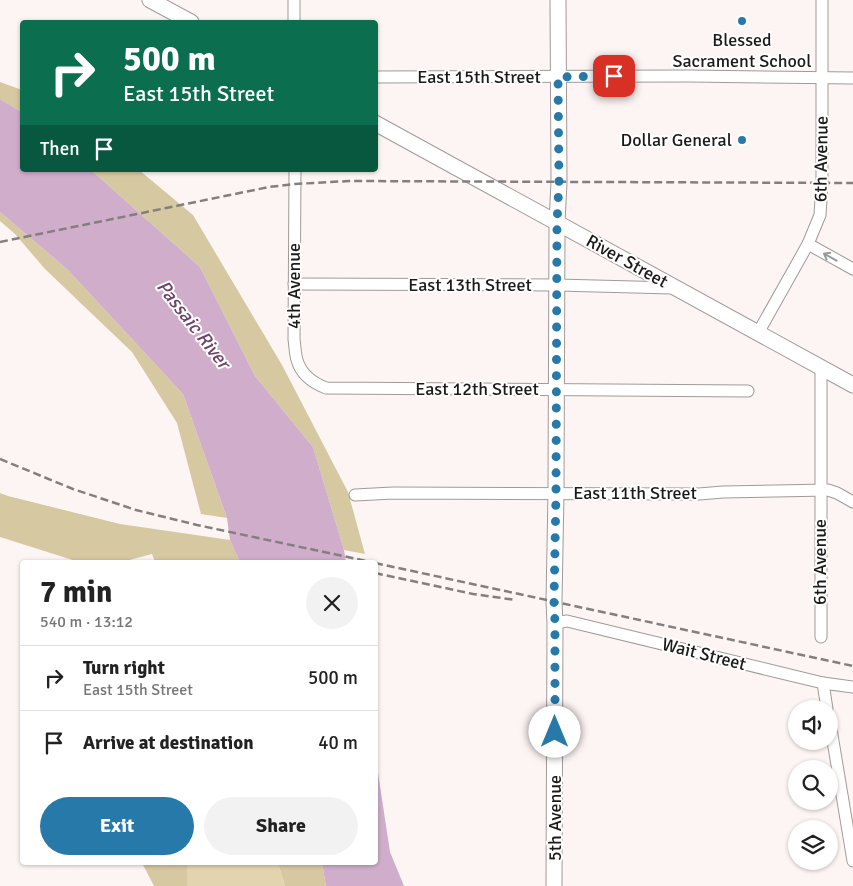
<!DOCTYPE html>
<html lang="en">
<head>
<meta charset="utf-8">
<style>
	:root { --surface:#fff; --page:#f2f2f2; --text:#222; --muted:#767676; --line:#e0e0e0; --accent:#2779aa }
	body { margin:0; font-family:Signika,sans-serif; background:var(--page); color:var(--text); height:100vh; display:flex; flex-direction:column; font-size:19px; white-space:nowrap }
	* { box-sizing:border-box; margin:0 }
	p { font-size:16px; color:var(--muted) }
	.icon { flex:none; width:28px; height:28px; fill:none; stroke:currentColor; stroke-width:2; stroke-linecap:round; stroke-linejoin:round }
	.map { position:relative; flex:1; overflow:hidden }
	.details { position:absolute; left:20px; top:560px; width:358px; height:305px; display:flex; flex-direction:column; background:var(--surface); border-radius:5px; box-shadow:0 1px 4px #0004 }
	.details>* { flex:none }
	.guide { position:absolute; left:20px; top:20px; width:358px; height:152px; border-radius:5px; box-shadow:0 1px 4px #0004; background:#0b6e4f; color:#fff; overflow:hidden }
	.fabs { position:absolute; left:788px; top:700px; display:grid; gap:10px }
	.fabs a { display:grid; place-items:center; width:50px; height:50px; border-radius:50%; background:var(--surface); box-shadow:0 1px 4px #0004; font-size:25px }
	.pin { position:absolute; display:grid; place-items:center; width:42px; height:42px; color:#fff; margin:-21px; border-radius:10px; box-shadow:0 2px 8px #0006 }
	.me { position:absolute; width:55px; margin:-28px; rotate:0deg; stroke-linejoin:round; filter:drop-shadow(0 0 4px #0008) }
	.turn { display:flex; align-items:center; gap:18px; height:105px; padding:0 20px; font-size:22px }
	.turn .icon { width:65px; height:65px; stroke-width:2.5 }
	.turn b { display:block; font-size:35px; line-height:42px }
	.then { display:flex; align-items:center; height:48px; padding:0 20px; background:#0003; gap:10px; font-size:19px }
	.round { display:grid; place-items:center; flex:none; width:52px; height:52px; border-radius:26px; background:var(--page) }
	.summary { display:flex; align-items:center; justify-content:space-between; height:85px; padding:0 20px }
	h1 { font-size:30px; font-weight:700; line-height:38px }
	.cta { display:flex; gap:10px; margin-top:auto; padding:10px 20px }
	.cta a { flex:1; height:58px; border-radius:30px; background:var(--accent); color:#fff; font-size:20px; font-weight:700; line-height:58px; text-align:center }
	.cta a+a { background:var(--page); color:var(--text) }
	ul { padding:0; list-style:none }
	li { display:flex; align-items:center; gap:15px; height:65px; padding:0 20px; border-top:1px solid var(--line) }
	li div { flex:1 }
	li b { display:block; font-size:19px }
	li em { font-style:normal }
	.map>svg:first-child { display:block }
	.green { fill:#e2d4ae }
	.forest { fill:#d6c8a0 }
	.water { fill:#cfadcb }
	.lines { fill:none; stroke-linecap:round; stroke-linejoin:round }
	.minor-casing { stroke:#a19a98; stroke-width:13 }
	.major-casing { stroke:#a19a98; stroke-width:17 }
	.minor { stroke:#fff; stroke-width:11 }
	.major { stroke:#fff; stroke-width:15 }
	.rail { stroke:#847f7f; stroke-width:2.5; stroke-dasharray:8 4; stroke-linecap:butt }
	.oneway { stroke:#999898 }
	.route { stroke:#2779aa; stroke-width:9; stroke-dasharray:0 16.2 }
	.poi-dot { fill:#2779aa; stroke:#fff; stroke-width:2 }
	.labels { text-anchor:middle; stroke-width:4; stroke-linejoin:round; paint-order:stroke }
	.poi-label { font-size:18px; fill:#1c1919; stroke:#fff }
	.street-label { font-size:18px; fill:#1c1919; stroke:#fff }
	.water-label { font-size:19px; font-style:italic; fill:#6f426b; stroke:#fff }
</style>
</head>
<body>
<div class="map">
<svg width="853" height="886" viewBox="0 0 853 886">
	<rect width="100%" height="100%" fill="#fdf5f4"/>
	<path class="green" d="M 187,863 L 278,863 L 285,886 L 187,886 Z"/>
	<g class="forest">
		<path d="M 0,82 L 22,90 L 22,112 L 0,99 Z"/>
		<path d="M 91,170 L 139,170 L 193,215 L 282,365 L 348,492 L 365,554 L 344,550 L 313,447 L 255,376 L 200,267 Z"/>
		<path d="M 0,212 L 67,269 L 183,394 L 227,518 L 201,514 L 177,423 L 132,352 L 45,269 L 15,234 L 0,221 Z"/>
		<path d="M 0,493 L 8,496 L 120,524 L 230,540 L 240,562 L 155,562 L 152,554 L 122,562 L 79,562 L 0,537 Z"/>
		<path d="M 142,863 L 187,863 L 187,886 L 154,886 Z"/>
		<path d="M 278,863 L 322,863 L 326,886 L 285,886 Z"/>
	</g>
	<g class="water">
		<path d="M 0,99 L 22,112 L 22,170 L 91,170 L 200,267 L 255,376 L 313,447 L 344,550 L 346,562 L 240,562 L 230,540 L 227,518 L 183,394 L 67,269 L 0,212 Z"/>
		<path d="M 375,753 L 390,852 L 404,886 L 326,886 L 322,863 L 375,862 Z"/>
	</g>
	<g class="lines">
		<defs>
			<g id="minor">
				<path d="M 294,22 L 294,0"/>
				<path d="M 375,77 L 688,76 L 853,78"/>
				<path d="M 295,170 L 294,339 C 295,346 295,353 297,360 C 301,374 313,383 326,388 L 748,391"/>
				<path d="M 808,244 L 853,269"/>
				<path d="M 294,284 L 557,285 L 672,288"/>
				<path d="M 758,333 L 808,244 L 820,215 L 822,183 L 822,0"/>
				<path d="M 355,495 L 393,493 L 699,494 L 723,492 L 828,490 L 837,493 L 853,502"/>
				<path d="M 555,623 L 567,621 L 823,683 L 853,687"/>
				<path d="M 821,637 L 821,368"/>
				<path d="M 823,683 L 827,709"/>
				<path d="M 829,717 L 853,861"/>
			</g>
			<g id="major">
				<path d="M 150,0 L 191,22"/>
				<path d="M 375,123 L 853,385"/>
				<path d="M 554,886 L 555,623 L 554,602 L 556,493 L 557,223 L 559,182 L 558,0"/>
			</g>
		</defs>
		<use href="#minor" class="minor-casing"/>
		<use href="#major" class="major-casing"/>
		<use href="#minor" class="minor"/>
		<use href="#major" class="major"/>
		<g class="rail">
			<path d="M 0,242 L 269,187 L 295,184 L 349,181 L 853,183"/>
			<path d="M 0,459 L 73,489 L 136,510 L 197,525 L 371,562"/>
			<path d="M 375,563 L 853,666"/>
			<path d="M 375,573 L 473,594 L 516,600"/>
		</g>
	</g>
	<defs><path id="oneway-shaft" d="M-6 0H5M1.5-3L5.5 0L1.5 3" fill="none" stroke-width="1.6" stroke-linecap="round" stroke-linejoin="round" transform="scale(1.25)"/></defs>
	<use class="oneway" href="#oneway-shaft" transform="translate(830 257) rotate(-151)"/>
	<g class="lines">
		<path class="route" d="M 555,732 L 555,623 L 554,602 L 556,493 L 557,223 L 559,182 L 558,77 L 614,76"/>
	</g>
	<g class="poi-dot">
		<circle cx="742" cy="21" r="5"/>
		<circle cx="742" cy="140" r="5"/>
	</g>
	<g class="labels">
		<g class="poi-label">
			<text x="742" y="46">Blessed<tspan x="742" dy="21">Sacrament School</tspan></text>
			<text x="732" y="146" text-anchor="end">Dollar General</text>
		</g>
		<g class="street-label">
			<text x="479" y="83">East 15th Street</text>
			<text transform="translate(821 159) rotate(-89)" y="6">6th Avenue</text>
			<text transform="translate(627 261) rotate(29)" y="6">River Street</text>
			<text x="470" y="291">East 13th Street</text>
			<text transform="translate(294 286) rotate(-90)" y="6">4th Avenue</text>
			<text x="477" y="395">East 12th Street</text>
			<text x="635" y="499">East 11th Street</text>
			<text transform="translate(820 562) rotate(-90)" y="6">6th Avenue</text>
			<text transform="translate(704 654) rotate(14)" y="6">Wait Street</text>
			<text transform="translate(555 818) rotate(-90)" y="6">5th Avenue</text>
		</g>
		<g class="water-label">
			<text transform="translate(194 324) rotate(52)" y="7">Passaic River</text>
		</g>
	</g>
</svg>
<div class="fabs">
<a><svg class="icon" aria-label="sound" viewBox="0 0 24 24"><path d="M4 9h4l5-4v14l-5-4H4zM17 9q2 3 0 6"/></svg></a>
<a><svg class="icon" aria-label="search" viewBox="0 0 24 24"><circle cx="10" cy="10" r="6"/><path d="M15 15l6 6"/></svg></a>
<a><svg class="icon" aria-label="layers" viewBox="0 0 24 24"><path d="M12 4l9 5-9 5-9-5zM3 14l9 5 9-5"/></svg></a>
</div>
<div class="pin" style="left:614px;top:76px;background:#d93025"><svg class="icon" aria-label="arrive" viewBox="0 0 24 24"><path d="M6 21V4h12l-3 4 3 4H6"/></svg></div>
<svg class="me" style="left:555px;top:732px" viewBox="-20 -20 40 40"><circle r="19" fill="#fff"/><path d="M0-13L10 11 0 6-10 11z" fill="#2779aa"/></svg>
<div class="guide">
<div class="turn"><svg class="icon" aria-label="right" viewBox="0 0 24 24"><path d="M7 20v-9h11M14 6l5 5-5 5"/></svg><div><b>500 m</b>East 15th Street</div></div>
<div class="then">Then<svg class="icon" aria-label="arrive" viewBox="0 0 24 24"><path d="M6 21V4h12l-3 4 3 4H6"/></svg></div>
</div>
<section class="details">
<div class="summary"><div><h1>7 min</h1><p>540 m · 13:12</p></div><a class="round"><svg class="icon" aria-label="close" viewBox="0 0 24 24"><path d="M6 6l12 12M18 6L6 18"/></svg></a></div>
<ul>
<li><svg class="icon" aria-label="right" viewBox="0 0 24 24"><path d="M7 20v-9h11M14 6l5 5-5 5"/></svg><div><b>Turn right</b><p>East 15th Street</p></div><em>500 m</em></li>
<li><svg class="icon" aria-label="arrive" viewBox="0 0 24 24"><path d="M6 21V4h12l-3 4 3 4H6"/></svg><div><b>Arrive at destination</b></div><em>40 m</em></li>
</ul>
<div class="cta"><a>Exit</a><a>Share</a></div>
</section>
</div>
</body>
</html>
